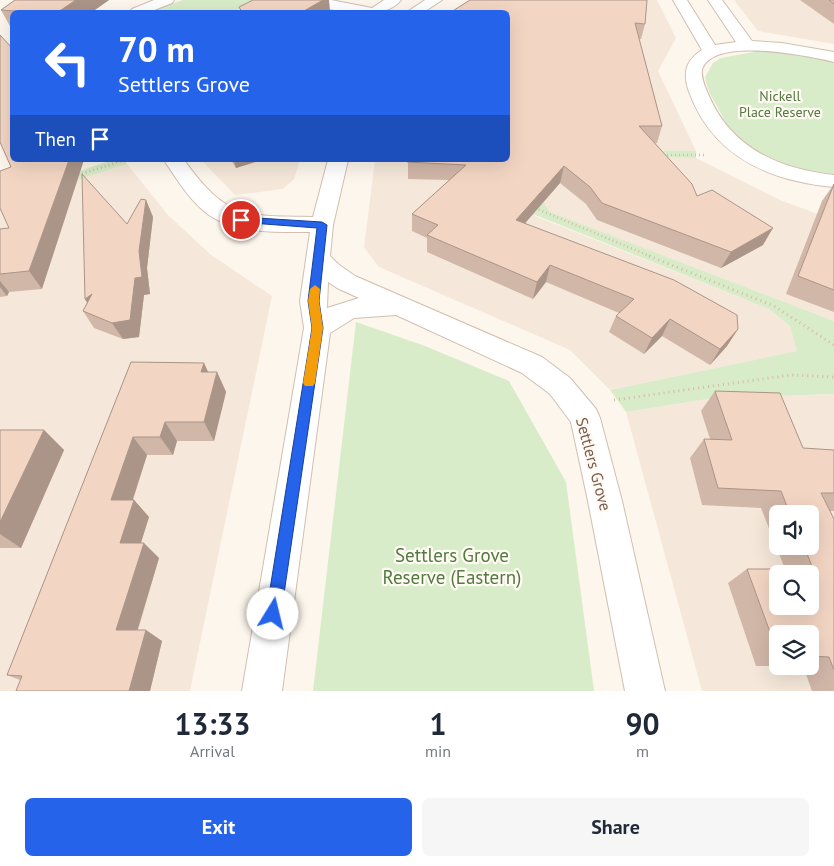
<!DOCTYPE html>
<html lang="en">
<head>
<meta charset="utf-8">
<style>
	:root { --surface:#fff; --page:#f6f6f7; --text:#1f2937; --muted:#747a83; --accent:#2563eb }
	body { margin:0; font-family:"PT Sans",sans-serif; background:var(--page); color:var(--text); height:100vh; display:flex; flex-direction:column; font-size:19px; white-space:nowrap }
	* { box-sizing:border-box; margin:0 }
	p { font-size:16px; color:var(--muted) }
	.icon { flex:none; width:28px; height:28px; fill:none; stroke:currentColor; stroke-width:2; stroke-linecap:round; stroke-linejoin:round }
	.map { position:relative; height:691px; overflow:hidden }
	.drawer { display:flex; flex-direction:column; background:var(--surface); flex:1 }
	.drawer>* { flex:none }
	.hud { position:absolute; left:10px; top:10px; width:500px; height:152px; border-radius:8px; box-shadow:0 5px 20px #0002; background:#2563eb; color:#fff; overflow:hidden }
	.tools { position:absolute; left:769px; top:505px; display:grid; gap:10px }
	.tools a { display:grid; place-items:center; width:50px; height:50px; border-radius:8px; background:var(--surface); box-shadow:0 5px 20px #0002; font-size:25px }
	.pin { position:absolute; display:grid; place-items:center; width:42px; height:42px; color:#fff; margin:-21px; border:2px solid #fff; border-radius:50%; box-shadow:0 1px 5px #0007 }
	.me { position:absolute; width:55px; margin:-28px; rotate:9deg; stroke-linejoin:round; filter:drop-shadow(0 0 4px #0008) }
	.turn { display:flex; align-items:center; gap:18px; height:105px; padding:0 25px; font-size:22px }
	.turn .icon { width:65px; height:65px; stroke-width:2.5 }
	.turn b { display:block; font-size:35px; line-height:42px }
	.then { display:flex; align-items:center; height:48px; padding:0 25px; background:#0003; gap:10px; font-size:19px }
	.eta { display:flex; justify-content:space-evenly; align-items:center; height:85px; text-align:center }
	.eta b { font-size:30px; font-weight:800; line-height:35px }
	.action { display:flex; gap:10px; margin-top:auto; padding:10px 25px }
	.action a { flex:1; height:58px; border-radius:8px; background:var(--accent); color:#fff; font-size:20px; font-weight:800; line-height:58px; text-align:center }
	.action a+a { background:var(--page); color:var(--text) }
	.map>svg:first-child { display:block }
	.residential { fill:#f5e8da; fill-rule:evenodd }
	.green { fill:#d8ecc9 }
	.lines { fill:none; stroke-linecap:round; stroke-linejoin:round }
	.minor-casing { stroke:#d1beb0; stroke-width:2 }
	.path-far1 { stroke:#d9b8a5; stroke-width:2.5; stroke-dasharray:1 3; stroke-linecap:butt }
	.path { stroke:#d9b8a5; stroke-width:3; stroke-dasharray:1 4; stroke-linecap:butt }
	.minor { fill:#fff; fill-rule:evenodd }
	.wall { fill:#d1b7a8; fill-rule:evenodd }
	.shaded-wall { fill:#aa9588 }
	.building { fill:#f3d5c3; stroke:#aa9588; fill-rule:evenodd }
	.route { fill:#2563eb; stroke:#184099 }
	.slow { fill:#f59e0b }
	.labels { text-anchor:middle; stroke-width:4.5; stroke-linejoin:round; paint-order:stroke }
	.far-park-label { font-size:14px; fill:#537a41; stroke:#fffaf3 }
	.street-label { font-size:16px; fill:#7a5c4d; stroke:#fffaf3 }
	.near-park-label { font-size:19px; fill:#537a41; stroke:#fffaf3 }
</style>
</head>
<body>
<div class="map">
<svg width="834" height="691" viewBox="0 0 834 691">
	<rect width="100%" height="100%" fill="#fdf6ec"/>
	<g class="residential">
		<path d="M 578,0 L 657,0 L 676,38 L 658,71 L 696,151 L 528,148 Z"/>
		<path d="M 734,0 L 834,0 L 834,44 L 758,31 Z"/>
		<path d="M 528,155 L 696,158 L 780,200 L 834,220 L 834,321 L 549,212 L 536,193 Z"/>
		<path d="M 201,160 L 300,160 L 294,179 L 283,189 L 235,195 Z"/>
		<path d="M 375,160 L 508,160 L 535,216 L 769,309 L 790,326 L 798,351 L 610,390 L 570,350 L 379,267 L 364,247 Z"/>
		<path d="M 127,164 L 168,215 L 210,254 L 272,296 L 190,691 L 0,691 L 0,205 Z"/>
		<path d="M 834,394 L 834,691 L 702,691 L 626,412 L 714,398 ZM 778,514 L 810,514 L 810,546 L 778,546 ZM 778,574 L 810,574 L 810,606 L 778,606 ZM 778,634 L 810,634 L 810,666 L 778,666 Z"/>
	</g>
	<g class="green">
		<path d="M 183,0 L 260,0 L 245,12 L 146,12 Z"/>
		<path d="M 759,51 L 777,51 L 834,61 L 834,174 C 799,172 761,160 734,135 C 728,128 723,117 718,108 C 712,98 707,89 705,77 L 713,63 L 721,58 Z"/>
		<path d="M 508,148 L 696,151 L 696,158 L 528,155 L 536,193 L 550,212 L 834,321 L 834,394 L 714,398 L 626,412 L 610,390 L 797,351 L 790,326 L 769,309 L 513,206 Z"/>
		<path d="M 112,160 L 124,160 L 127,164 L 0,205 L 0,198 Z"/>
		<path d="M 356,322 L 425,346 L 509,381 L 566,482 L 594,691 L 313,691 Z"/>
	</g>
	<g class="lines">
		<defs>
			<g id="minor">
				<path d="M 154,0 L 174,0 L 172,3 L 149,12 L 130,12 L 132,9 Z"/>
				<path d="M 301,0 L 331,0 L 372,8 L 384,0 L 401,0 C 383,24 328,9 303,3 Z"/>
				<path d="M 425,0 L 442,0 L 424,12 L 407,12 Z"/>
				<path d="M 673,0 L 687,0 L 715,45 L 736,42 L 708,0 L 722,0 L 752,41 L 782,43 L 834,52 L 834,62 C 808,56 718,37 703,67 C 699,75 706,89 709,96 C 732,149 780,169 834,175 L 834,187 C 768,181 711,156 688,89 C 683,72 686,60 702,50 Z"/>
				<path d="M 164,160 L 184,160 C 227,219 243,216 313,217 L 328,160 L 348,160 L 333,225 L 330,256 L 338,264 L 355,276 L 542,357 L 570,378 L 596,409 L 600,418 L 622,501 L 665,691 L 625,691 L 588,501 L 571,422 L 550,394 L 522,373 L 396,315 L 354,318 L 330,333 L 282,691 L 242,691 L 304,328 L 300,301 L 310,232 C 276,232 232,234 205,212 C 188,198 176,178 164,160 ZM 328,282 L 337,288 L 359,298 L 327,308 Z"/>
			</g>
		</defs>
		<use href="#minor" class="minor-casing"/>
		<g class="path-far1">
			<path d="M 663,155 L 704,155"/>
			<path d="M 78,175 L 125,160"/>
			<path d="M 535,208 L 652,257"/>
		</g>
		<g class="path">
			<path d="M 649,256 L 774,306 L 834,345"/>
			<path d="M 614,400 L 791,375 L 834,377"/>
		</g>
		<use href="#minor" class="minor"/>
	</g>
	<g class="wall">
		<path d="M 15,0 L 109,0 L 92,12 L 12,12 L 12,28 L 11,28 L 1,10 Z"/>
		<path d="M 470,0 L 645,24 L 641,39 L 639,39 L 662,126 L 657,143 L 655,143 L 697,196 L 763,245 L 721,268 L 597,220 L 586,204 L 560,183 L 525,223 L 738,329 L 727,346 L 710,365 L 662,336 L 644,354 L 609,332 L 616,316 L 619,313 L 546,282 L 533,299 L 427,252 L 427,238 L 412,231 L 412,214 L 449,180 L 408,179 L 408,160 Z"/>
		<path d="M 800,0 L 834,0 L 834,24 Z"/>
		<path d="M 0,35 L 42,289 L 9,292 L 7,296 L 0,297 L 0,229 L 9,228 L 11,167 Z"/>
		<path d="M 231,160 L 262,160 L 236,168 Z"/>
		<path d="M 834,184 L 834,312 L 786,294 L 822,201 Z"/>
		<path d="M 146,200 L 153,217 L 147,268 L 150,294 L 144,295 L 139,337 L 123,339 L 94,328 L 83,311 L 87,303 L 85,299 L 127,224 Z"/>
		<path d="M 131,362 L 204,363 L 208,372 L 217,372 L 226,392 L 214,441 L 177,441 L 173,455 L 147,455 L 133,500 L 134,500 L 149,517 L 141,543 L 159,558 L 138,630 L 162,641 L 150,691 L 16,691 L 20,680 L 7,675 Z"/>
		<path d="M 715,391 L 803,448 L 834,450 L 834,511 L 830,511 L 834,519 L 834,691 L 812,691 L 803,666 L 797,666 L 810,666 L 810,634 L 778,634 L 778,666 L 756,666 L 728,583 L 747,569 L 785,569 L 761,508 L 702,505 L 690,458 L 704,439 L 710,439 L 701,411 ZM 778,514 L 810,514 L 810,546 L 778,546 Z"/>
		<path d="M 0,430 L 44,430 L 64,450 L 21,548 L 0,548 Z"/>
	</g>
	<g class="shaded-wall">
		<path d="M 76,0 L 109,0 L 92,12 L 58,12 Z"/>
		<path d="M 323,0 L 329,0 L 330,11 L 328,12 L 302,12 Z"/>
		<path d="M 69,160 L 84,160 L 42,289 L 29,271 Z"/>
		<path d="M 234,160 L 262,160 L 236,168 Z"/>
		<path d="M 564,166 L 560,183 L 514,236 L 516,220 Z"/>
		<path d="M 146,200 L 153,217 L 147,268 L 150,294 L 144,295 L 139,337 L 123,339 L 112,323 L 139,251 Z"/>
		<path d="M 773,228 L 763,245 L 721,268 L 731,252 Z"/>
		<path d="M 550,265 L 546,282 L 533,299 L 537,282 Z"/>
		<path d="M 0,281 L 9,292 L 7,296 L 0,287 Z"/>
		<path d="M 92,294 L 95,316 L 85,299 Z"/>
		<path d="M 670,319 L 662,336 L 644,354 L 652,338 Z"/>
		<path d="M 738,329 L 727,346 L 710,365 L 720,349 Z"/>
		<path d="M 204,363 L 213,383 L 201,372 Z"/>
		<path d="M 217,372 L 226,392 L 214,441 L 204,422 Z"/>
		<path d="M 165,422 L 177,441 L 173,455 L 160,437 Z"/>
		<path d="M 44,430 L 64,450 L 21,548 L 0,534 L 0,522 Z"/>
		<path d="M 133,437 L 147,455 L 127,517 L 111,500 Z"/>
		<path d="M 134,500 L 149,517 L 136,558 L 120,543 Z"/>
		<path d="M 144,543 L 159,558 L 134,641 L 116,630 Z"/>
		<path d="M 146,630 L 162,641 L 150,691 L 129,691 Z"/>
	</g>
	<g class="building">
		<path d="M 15,0 L 76,0 L 58,12 L 28,12 L 1,10 Z"/>
		<path d="M 253,0 L 323,0 L 302,12 L 242,12 L 239,7 Z"/>
		<path d="M 470,0 L 647,0 L 645,24 L 635,23 L 662,126 L 639,126 L 692,184 L 697,196 L 712,190 L 773,228 L 731,252 L 602,203 L 590,187 L 564,166 L 516,220 L 674,280 L 737,315 L 738,329 L 720,349 L 670,319 L 652,338 L 616,316 L 634,299 L 550,265 L 537,282 L 427,235 L 438,225 L 412,214 L 466,165 L 407,162 L 408,160 L 508,160 L 508,12 L 451,12 Z"/>
		<path d="M 829,0 L 834,0 L 834,4 Z"/>
		<path d="M 0,35 L 12,48 L 12,160 L 69,160 L 29,271 L 0,274 L 0,229 L 9,228 L 0,208 L 0,171 L 11,167 L 0,142 Z"/>
		<path d="M 82,174 L 127,224 L 141,199 L 146,200 L 139,251 L 142,277 L 135,278 L 130,320 L 112,323 L 83,311 L 92,294 L 85,299 Z"/>
		<path d="M 834,184 L 834,290 L 798,276 Z"/>
		<path d="M 131,362 L 204,363 L 201,372 L 217,372 L 204,422 L 165,422 L 160,437 L 133,437 L 111,500 L 134,500 L 120,543 L 144,543 L 116,630 L 146,630 L 129,691 L 16,691 L 22,676 L 7,675 Z"/>
		<path d="M 715,391 L 780,393 L 803,448 L 834,450 L 834,493 L 821,493 L 834,519 L 834,670 L 829,657 L 810,656 L 810,634 L 778,634 L 778,654 L 747,569 L 813,569 L 804,546 L 810,546 L 810,514 L 790,514 L 781,491 L 718,488 L 704,439 L 732,440 ZM 778,574 L 810,574 L 810,606 L 778,606 Z"/>
		<path d="M 0,430 L 44,430 L 0,522 Z"/>
	</g>
	<path class="route" d="M 241,217 L 322,222 L 327,225 L 319,301 L 323,328 L 281,614 L 279,620 L 273,622 L 268,620 L 266,614 L 312,328 L 308,301 L 317,228 L 238,222 L 238,218 Z"/>
	<path class="slow" d="M 315,285 L 320,289 L 319,301 L 323,328 L 315,383 L 313,386 L 305,386 L 303,383 L 312,328 L 308,301 L 310,289 Z"/>
	<g class="labels">
		<g class="far-park-label">
			<text x="780" y="101">Nickell<tspan x="780" dy="16">Place Reserve</tspan></text>
		</g>
		<g class="street-label">
			<text transform="translate(594 464) rotate(75)" y="6">Settlers Grove</text>
		</g>
		<g class="near-park-label">
			<text x="452" y="562">Settlers Grove<tspan x="452" dy="22">Reserve (Eastern)</tspan></text>
		</g>
	</g>
</svg>
<div class="tools">
<a><svg class="icon" aria-label="sound" viewBox="0 0 24 24"><path d="M4 9h4l5-4v14l-5-4H4zM17 9q2 3 0 6"/></svg></a>
<a><svg class="icon" aria-label="search" viewBox="0 0 24 24"><circle cx="10" cy="10" r="6"/><path d="M15 15l6 6"/></svg></a>
<a><svg class="icon" aria-label="layers" viewBox="0 0 24 24"><path d="M12 4l9 5-9 5-9-5zM3 14l9 5 9-5"/></svg></a>
</div>
<div class="pin" style="left:241px;top:220px;background:#d93025"><svg class="icon" aria-label="arrive" viewBox="0 0 24 24"><path d="M6 21V4h12l-3 4 3 4H6"/></svg></div>
<svg class="me" style="left:273px;top:614px" viewBox="-20 -20 40 40"><circle r="19" fill="#fff"/><path d="M0-13L10 11 0 6-10 11z" fill="#2563eb"/></svg>
<div class="hud">
<div class="turn"><svg class="icon" aria-label="left" viewBox="0 0 24 24"><path d="M17 20v-9H6M10 6l-5 5 5 5"/></svg><div><b>70 m</b>Settlers Grove</div></div>
<div class="then">Then<svg class="icon" aria-label="arrive" viewBox="0 0 24 24"><path d="M6 21V4h12l-3 4 3 4H6"/></svg></div>
</div>
</div>
<section class="drawer">
<div class="eta">
<div><b>13:33</b><p>Arrival</p></div>
<div><b>1</b><p>min</p></div>
<div><b>90</b><p>m</p></div>
</div>
<div class="action"><a>Exit</a><a>Share</a></div>
</section>
</body>
</html>
